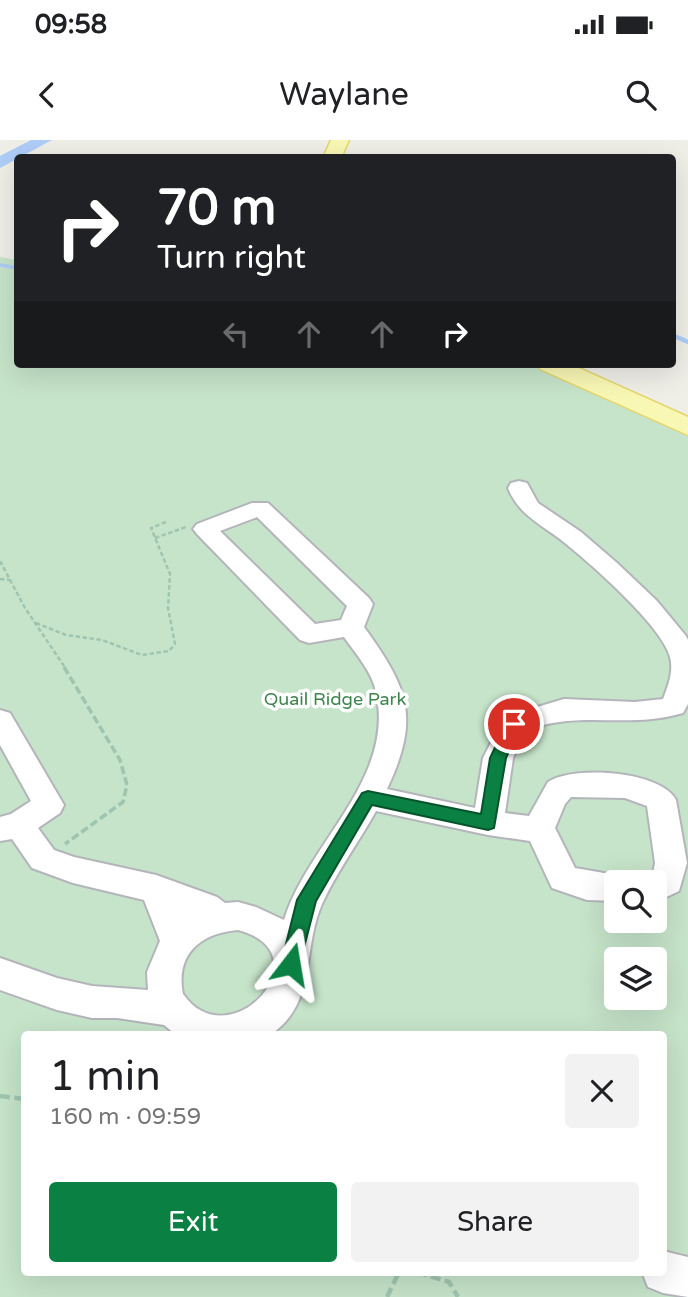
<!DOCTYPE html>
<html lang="en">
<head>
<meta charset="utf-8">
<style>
	:root { --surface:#fff; --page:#f2f2f2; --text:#202124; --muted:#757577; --accent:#0b8043 }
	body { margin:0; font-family:"Varela Round",sans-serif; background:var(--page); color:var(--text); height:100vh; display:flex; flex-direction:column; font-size:26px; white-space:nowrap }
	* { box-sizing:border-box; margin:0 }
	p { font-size:23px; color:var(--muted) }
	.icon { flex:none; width:38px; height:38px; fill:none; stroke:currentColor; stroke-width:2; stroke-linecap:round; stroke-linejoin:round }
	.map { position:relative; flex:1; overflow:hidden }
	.drawer { position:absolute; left:21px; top:891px; width:646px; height:245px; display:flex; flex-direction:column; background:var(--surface); border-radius:7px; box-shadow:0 7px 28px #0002 }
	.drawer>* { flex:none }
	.banner { position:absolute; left:14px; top:14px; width:662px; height:214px; border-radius:7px; box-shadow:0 7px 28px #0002; background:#202124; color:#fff; overflow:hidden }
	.tools { position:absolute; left:604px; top:730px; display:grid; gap:14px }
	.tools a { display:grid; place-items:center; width:63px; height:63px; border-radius:7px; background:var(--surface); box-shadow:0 7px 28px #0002; font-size:35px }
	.pin { position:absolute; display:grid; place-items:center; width:60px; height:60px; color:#fff; margin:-30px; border:4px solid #fff; border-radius:50%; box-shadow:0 2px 7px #0007 }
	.me { position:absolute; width:77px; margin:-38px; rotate:14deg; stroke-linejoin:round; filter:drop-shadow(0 0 5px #0008) }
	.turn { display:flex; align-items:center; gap:24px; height:147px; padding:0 28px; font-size:32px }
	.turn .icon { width:91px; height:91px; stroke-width:2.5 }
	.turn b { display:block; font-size:49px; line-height:60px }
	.lanes { display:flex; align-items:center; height:66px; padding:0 28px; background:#0003; justify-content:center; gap:35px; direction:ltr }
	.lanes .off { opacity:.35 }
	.round { display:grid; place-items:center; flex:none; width:74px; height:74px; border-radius:7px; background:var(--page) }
	.head { display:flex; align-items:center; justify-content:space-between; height:119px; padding:0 28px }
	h1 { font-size:42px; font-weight:600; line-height:52px }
	.action { display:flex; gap:14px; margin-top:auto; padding:14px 28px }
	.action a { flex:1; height:80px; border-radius:7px; background:var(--accent); color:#fff; font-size:28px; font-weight:600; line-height:80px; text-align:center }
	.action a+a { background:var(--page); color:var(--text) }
	.status { display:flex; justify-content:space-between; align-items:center; height:49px; padding:0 35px; background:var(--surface); direction:ltr }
	.status svg { height:19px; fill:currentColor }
	header { display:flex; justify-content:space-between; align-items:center; height:91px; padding:0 28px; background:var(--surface); font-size:32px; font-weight:600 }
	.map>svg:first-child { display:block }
	.green { fill:#c6e4ca; fill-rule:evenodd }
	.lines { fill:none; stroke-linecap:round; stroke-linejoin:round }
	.stream-far1 { stroke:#aecdf7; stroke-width:3.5 }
	.stream { stroke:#aecdf7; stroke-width:4.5 }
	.river { fill:#aecdf7; fill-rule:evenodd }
	.minor-casing { stroke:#b4b5ba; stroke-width:4 }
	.major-casing { stroke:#e5d56a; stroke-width:3 }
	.path-far2 { stroke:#9fc5b0; stroke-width:2.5; stroke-dasharray:4.5 2.5; stroke-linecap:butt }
	.path-far1 { stroke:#9fc5b0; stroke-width:3.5; stroke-dasharray:8 3.5; stroke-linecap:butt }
	.path { stroke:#9fc5b0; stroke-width:4.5; stroke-dasharray:10 4.5; stroke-linecap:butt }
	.minor { fill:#fff; fill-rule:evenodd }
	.major { fill:#f8f7b3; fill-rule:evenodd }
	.route { fill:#0b8043; stroke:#07532c; stroke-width:2 }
	.labels { text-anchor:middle; stroke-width:7; stroke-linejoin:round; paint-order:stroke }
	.park-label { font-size:18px; fill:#3e844c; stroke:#fff }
</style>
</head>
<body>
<div class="status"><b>09:58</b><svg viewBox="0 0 49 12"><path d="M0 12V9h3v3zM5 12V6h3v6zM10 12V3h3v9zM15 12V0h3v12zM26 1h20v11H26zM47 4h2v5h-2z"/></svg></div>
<header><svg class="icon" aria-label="back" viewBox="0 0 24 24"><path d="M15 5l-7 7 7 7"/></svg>Waylane<svg class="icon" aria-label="search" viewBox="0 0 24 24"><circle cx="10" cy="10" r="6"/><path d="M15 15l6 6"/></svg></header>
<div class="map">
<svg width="688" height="1157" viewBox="0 0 688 1157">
	<rect width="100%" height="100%" fill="#efeee7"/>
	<path class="green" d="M 0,117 L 17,120 L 18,224 L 536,224 L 688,291 L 688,1157 L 0,1157 ZM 616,742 L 654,742 L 654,780 L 616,780 ZM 616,819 L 654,819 L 654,858 L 616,858 ZM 24,894 L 663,894 L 663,1132 L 24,1132 Z"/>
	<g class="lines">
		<path class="stream-far1" d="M 0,125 L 18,128"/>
		<path class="stream" d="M 672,195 L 688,202"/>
		<path class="river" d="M 31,0 L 52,0 L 0,28 L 0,16 Z"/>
		<defs>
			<g id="minor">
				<path d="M 519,341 L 527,343 L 538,363 L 581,392 L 617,423 L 657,461 L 686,496 L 688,500 L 688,564 L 683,573 C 625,590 580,569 525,591 L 513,618 L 505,673 L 529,676 L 548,642 C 574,625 661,631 676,660 L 687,723 L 679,751 L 654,763 L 654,742 L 641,742 L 653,733 L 655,723 L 647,666 L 625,658 L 571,657 L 565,664 L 555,688 L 575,728 L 627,737 L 630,742 L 616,742 L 616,761 L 587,760 L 552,748 L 530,701 L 488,695 L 376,671 C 359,702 337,731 322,764 C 302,809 317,864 271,894 L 175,894 L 164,885 L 117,878 L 92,878 L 57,870 L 0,850 L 0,818 L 57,838 L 92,846 L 148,850 L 147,832 L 160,801 L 144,760 L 73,743 L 32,728 L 12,699 L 0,701 L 0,677 L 11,674 L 31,661 L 0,605 L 0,570 L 10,573 L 64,665 L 60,673 L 38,688 L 54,710 L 74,717 L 156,735 L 217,757 L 225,763 L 238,762 L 256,767 L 284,780 C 307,704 396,639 376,552 C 372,532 356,514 344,497 L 309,503 L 300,500 L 197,394 L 193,389 L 197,384 L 252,363 L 268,363 L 369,458 L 373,464 L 364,487 C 408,548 421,577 387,649 L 475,668 L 483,618 L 504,577 L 564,559 L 635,562 L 663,559 C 668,546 674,531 670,517 C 662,486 591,424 565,403 C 543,385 519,376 508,348 L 511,343 ZM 257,377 L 347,466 L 341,480 L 315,484 L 220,391 ZM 238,790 C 327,813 230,921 183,854 C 175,814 201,793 238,790 Z"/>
				<path d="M 663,1111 L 688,1117 L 688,1157 L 663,1153 L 648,1147 L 642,1132 L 663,1132 Z"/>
			</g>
			<g id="major">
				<path d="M 331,0 L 349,0 L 341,18 L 323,18 Z"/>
				<path d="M 537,224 L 570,224 L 688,277 L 688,295 L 540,229 Z"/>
			</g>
		</defs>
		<use href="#minor" class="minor-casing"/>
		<use href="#major" class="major-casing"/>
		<g class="path-far2">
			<path d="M 155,398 L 186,387"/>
			<path d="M 0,421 L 25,468 L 66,529"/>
			<path d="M 0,439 L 10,440"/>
			<path d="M 36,483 L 66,495 L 102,500 L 142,515 L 169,511 L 175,504 L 168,468 L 170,434 L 151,388 L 166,382"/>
		</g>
		<path class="path-far1" d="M 64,527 L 120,620 L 127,645 L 123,662 L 65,704"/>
		<g class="path">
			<path d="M 0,956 L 24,959"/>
			<path d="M 417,1132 L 449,1142 L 458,1157"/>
			<path d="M 387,1157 L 399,1132"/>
		</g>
		<use href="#minor" class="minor"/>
		<use href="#major" class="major"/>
	</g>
	<path class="route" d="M 514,578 L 522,584 L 506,618 L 494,688 L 488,690 L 372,665 L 316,761 L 298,831 L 291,833 L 284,831 L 281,824 L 297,760 L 362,653 L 368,651 L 481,674 L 490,618 L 508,580 Z"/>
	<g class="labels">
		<g class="park-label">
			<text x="335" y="565">Quail Ridge Park</text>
		</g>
	</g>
</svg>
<div class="tools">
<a><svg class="icon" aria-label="search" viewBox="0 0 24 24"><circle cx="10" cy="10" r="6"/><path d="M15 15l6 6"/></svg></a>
<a><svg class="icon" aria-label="layers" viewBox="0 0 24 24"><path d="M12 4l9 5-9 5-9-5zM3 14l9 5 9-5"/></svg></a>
</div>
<div class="pin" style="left:514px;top:584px;background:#d93025"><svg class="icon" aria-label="arrive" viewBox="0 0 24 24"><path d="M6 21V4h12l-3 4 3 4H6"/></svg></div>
<svg class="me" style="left:291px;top:824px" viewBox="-20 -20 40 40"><path d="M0-17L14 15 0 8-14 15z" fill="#0b8043" stroke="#fff" stroke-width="4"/></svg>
<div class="banner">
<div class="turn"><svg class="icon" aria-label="right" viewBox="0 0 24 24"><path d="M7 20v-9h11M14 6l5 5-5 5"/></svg><div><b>70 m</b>Turn right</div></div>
<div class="lanes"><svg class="icon off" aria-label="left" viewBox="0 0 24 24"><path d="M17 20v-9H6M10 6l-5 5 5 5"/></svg><svg class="icon off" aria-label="ahead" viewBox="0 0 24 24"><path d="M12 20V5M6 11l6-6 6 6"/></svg><svg class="icon off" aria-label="ahead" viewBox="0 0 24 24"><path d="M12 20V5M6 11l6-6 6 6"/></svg><svg class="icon" aria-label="right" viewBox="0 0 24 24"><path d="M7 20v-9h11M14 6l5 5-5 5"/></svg></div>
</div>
<section class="drawer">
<div class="head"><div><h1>1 min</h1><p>160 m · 09:59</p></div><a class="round"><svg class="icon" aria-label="close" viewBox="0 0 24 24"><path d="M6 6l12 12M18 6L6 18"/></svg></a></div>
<div class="action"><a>Exit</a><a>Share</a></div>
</section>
</div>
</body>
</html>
